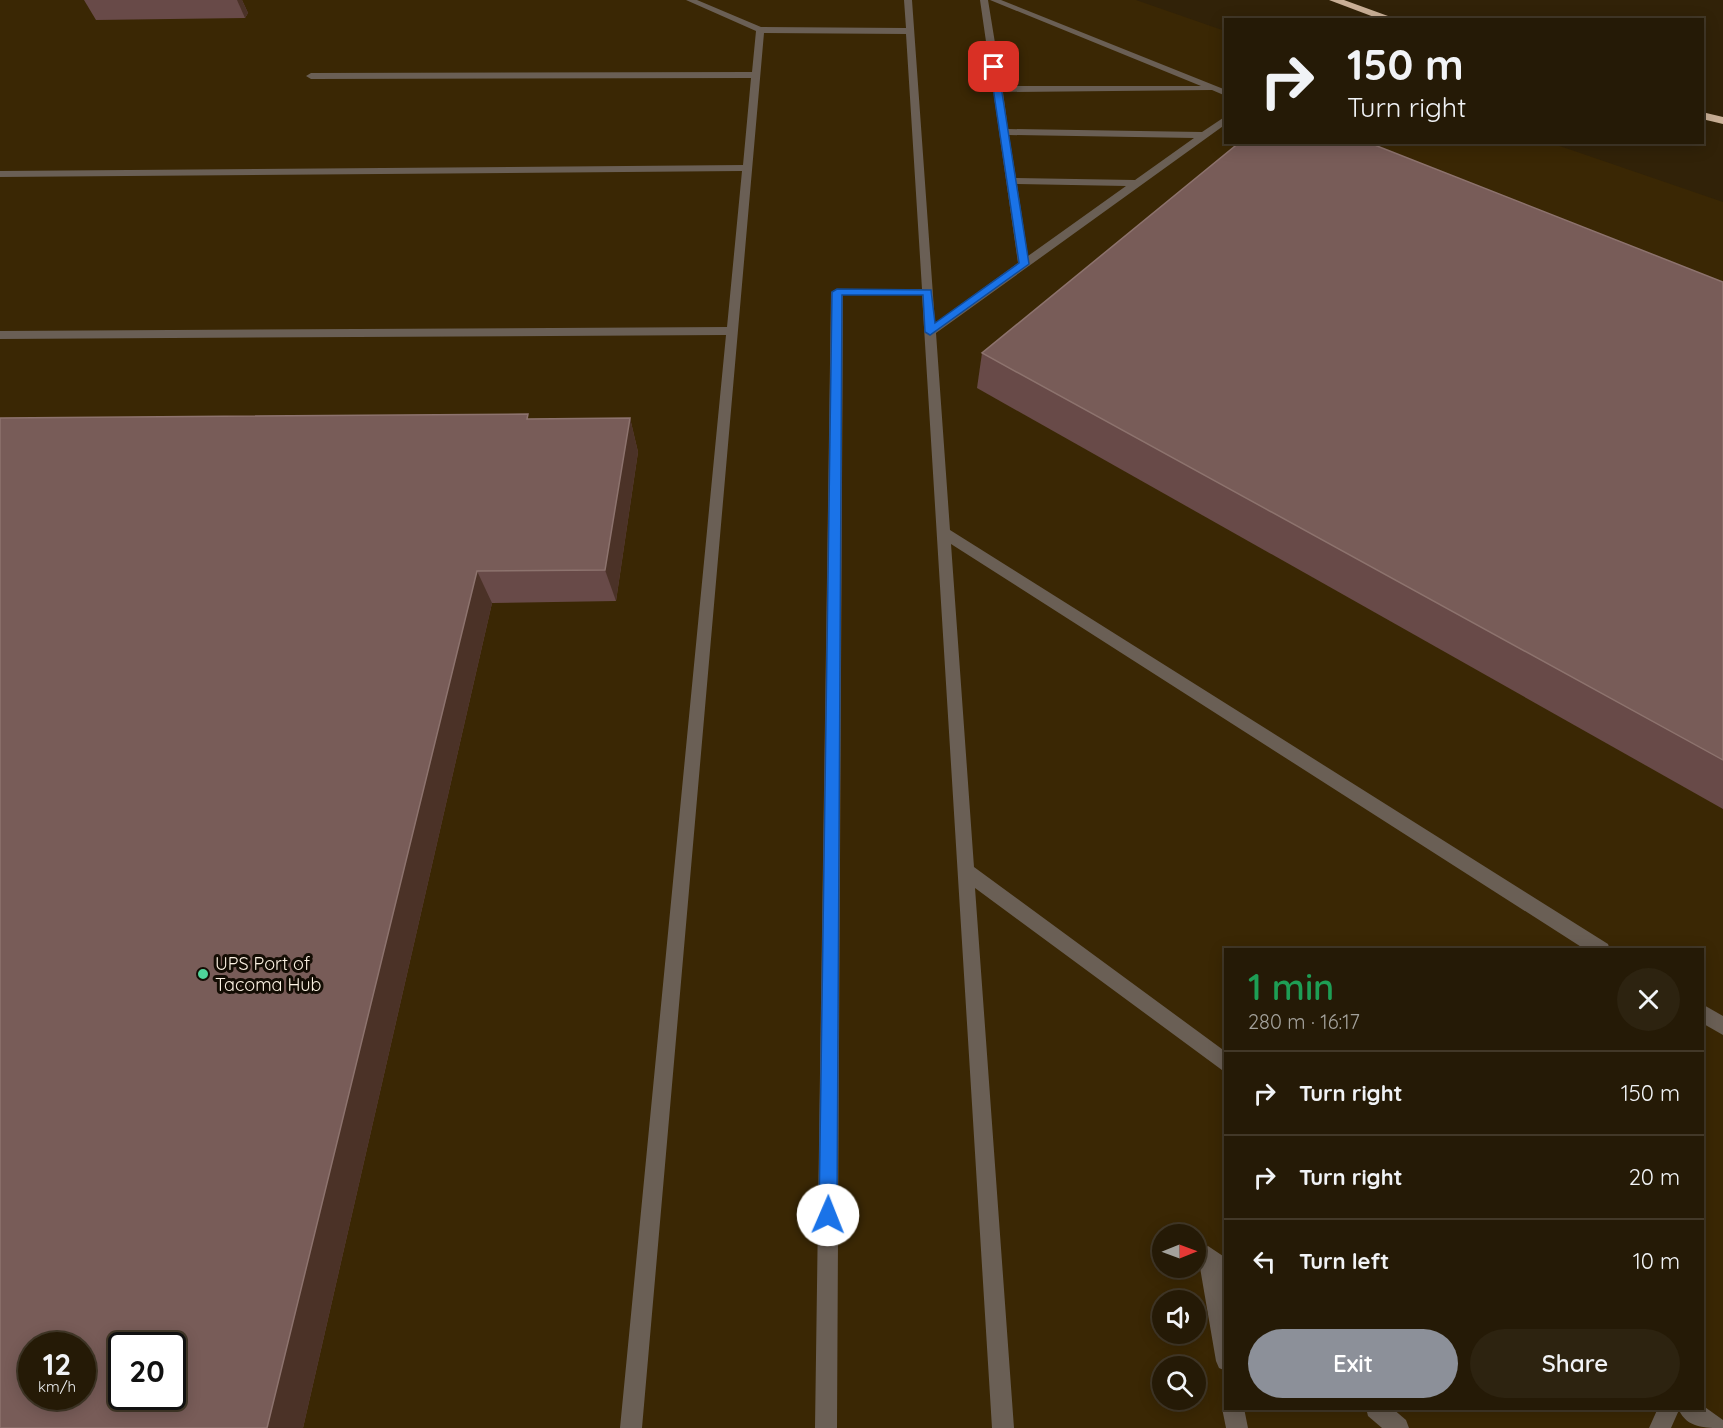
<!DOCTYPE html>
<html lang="en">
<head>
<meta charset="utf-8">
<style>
	:root { --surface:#251a06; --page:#2d2310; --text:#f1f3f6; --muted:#a3a19b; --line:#423828; --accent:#8c9099 }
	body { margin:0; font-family:Quicksand,sans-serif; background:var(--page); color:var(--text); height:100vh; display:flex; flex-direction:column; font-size:22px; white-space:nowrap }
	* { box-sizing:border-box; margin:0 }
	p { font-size:20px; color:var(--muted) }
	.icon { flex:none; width:33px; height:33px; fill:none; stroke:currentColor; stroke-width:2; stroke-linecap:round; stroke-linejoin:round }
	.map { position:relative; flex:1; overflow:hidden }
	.sheet { position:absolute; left:1224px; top:948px; width:480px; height:462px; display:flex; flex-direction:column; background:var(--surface); border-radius:0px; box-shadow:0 3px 15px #0003,0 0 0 2px var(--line) }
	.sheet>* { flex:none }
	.guide { position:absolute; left:1224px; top:18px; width:480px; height:126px; border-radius:0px; box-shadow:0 3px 15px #0003,0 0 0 2px var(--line); background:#251a06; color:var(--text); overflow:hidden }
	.needle { width:39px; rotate:89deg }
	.controls { position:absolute; left:1152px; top:1224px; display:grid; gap:12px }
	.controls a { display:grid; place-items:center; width:54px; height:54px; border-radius:50%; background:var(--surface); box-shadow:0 3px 15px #0003,0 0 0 2px var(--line); font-size:30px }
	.speed { position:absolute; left:18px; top:1332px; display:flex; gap:12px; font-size:30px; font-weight:700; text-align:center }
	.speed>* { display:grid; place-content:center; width:78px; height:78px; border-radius:50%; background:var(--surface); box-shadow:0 3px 15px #0003,0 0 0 2px var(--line); line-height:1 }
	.speed small { font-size:15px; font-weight:400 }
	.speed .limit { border:3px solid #111; border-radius:9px; background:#fff; color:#111 }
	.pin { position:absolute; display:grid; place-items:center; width:51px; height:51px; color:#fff; margin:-26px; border-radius:12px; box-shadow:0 3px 9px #0006 }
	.me { position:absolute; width:66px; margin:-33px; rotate:1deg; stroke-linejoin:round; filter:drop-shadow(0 0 4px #0008) }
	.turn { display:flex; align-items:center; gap:21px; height:126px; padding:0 24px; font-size:27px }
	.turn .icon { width:78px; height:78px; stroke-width:2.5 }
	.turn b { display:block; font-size:42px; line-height:51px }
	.round { display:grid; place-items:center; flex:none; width:63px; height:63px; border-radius:32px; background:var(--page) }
	.head { display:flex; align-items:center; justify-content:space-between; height:102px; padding:0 24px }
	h1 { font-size:36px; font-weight:600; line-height:45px; color:#1e9e55 }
	.primary-button { display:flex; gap:12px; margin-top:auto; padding:12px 24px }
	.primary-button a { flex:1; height:69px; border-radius:36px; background:var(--accent); color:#fff; font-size:24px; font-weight:600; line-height:69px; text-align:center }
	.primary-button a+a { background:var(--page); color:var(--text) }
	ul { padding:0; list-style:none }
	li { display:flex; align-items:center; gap:18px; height:84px; padding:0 24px; border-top:2px solid var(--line) }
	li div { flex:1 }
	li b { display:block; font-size:22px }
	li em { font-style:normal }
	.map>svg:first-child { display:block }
	.built { fill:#3a2704; fill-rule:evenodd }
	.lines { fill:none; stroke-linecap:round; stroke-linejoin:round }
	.minor { fill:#6a5f55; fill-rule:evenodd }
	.highway { fill:#c9af96; fill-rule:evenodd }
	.wall { fill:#684a48 }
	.shaded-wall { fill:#4b3227 }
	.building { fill:#785c58; stroke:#8d736e; stroke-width:1.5; fill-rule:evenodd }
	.route { fill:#1a73e8; stroke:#114b97; stroke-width:1.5 }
	.poi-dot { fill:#4ed399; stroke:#140d04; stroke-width:2 }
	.labels { text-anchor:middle; stroke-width:6; stroke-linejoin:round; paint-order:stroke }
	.poi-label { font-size:18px; fill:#fcf2e3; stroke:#140d04; text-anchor:start }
</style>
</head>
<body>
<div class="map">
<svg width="1723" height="1428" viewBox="0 0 1723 1428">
	<rect width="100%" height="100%" fill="#312208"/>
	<path class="built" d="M 0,0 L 1136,0 L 1225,31 L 1226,142 L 1551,143 L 1723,202 L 1723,1428 L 0,1428 ZM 1226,950 L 1702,950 L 1702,1408 L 1226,1408 ZM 1162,1234 L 1196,1234 L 1196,1268 L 1162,1268 ZM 1162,1300 L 1196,1300 L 1196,1334 L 1162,1334 ZM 32,1346 L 82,1346 L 82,1396 L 32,1396 ZM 122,1346 L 172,1346 L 172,1396 L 122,1396 ZM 1162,1366 L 1196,1366 L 1196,1400 L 1162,1400 Z"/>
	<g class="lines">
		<g class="minor">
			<path d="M 686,0 L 697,0 L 761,27 L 906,28 L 904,0 L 912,0 L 935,323 L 1018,263 L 980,0 L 988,0 L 1002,86 L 1201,86 L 990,0 L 1001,0 L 1226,90 L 1226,96 L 1212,90 L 1003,92 L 1008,129 L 1202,132 L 1226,116 L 1226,124 L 936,333 L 950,530 L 1608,944 L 1610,950 L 1586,950 L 951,544 L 974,867 L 1226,1052 L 1226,1073 L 975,888 L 1014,1428 L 992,1428 L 922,295 L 843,295 L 837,1428 L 815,1428 L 831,292 L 837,289 L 922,289 L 906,34 L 764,33 L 642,1428 L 620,1428 L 726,335 L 0,339 L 0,331 L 727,327 L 742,171 L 0,177 L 0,171 L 743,165 L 751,78 L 311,79 L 306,76 L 311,73 L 752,72 L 756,31 ZM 1009,135 L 1194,138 L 1135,180 L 1016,178 ZM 1017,184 L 1126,186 L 1028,256 Z"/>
			<path d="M 1702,1004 L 1723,1016 L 1723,1035 L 1702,1023 Z"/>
			<path d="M 1208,1246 L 1226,1258 L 1226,1282 L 1222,1281 L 1226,1299 L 1226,1371 L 1219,1368 L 1216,1361 L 1198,1256 L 1201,1249 Z"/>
			<path d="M 1225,1400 L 1226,1408 L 1244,1408 L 1248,1428 L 1226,1428 L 1222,1408 Z"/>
			<path d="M 1702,1405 L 1723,1420 L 1723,1428 C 1705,1428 1687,1428 1679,1410 L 1671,1428 L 1649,1428 L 1658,1408 L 1702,1408 Z"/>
			<path d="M 1366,1408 L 1392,1408 L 1406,1420 L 1409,1428 L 1382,1428 L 1368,1416 Z"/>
		</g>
		<g class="highway">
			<path d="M 1329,0 L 1344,0 L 1399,20 L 1382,20 Z"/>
			<path d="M 1702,112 L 1723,117 L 1723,124 L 1702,119 Z"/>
		</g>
	</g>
	<g class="wall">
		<path d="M 84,0 L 242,0 L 248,13 L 245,18 L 96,20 Z"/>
		<path d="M 1723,282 L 1723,809 L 977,388 L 982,353 Z"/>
		<path d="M 630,418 L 638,452 L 616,601 L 492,603 L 303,1428 L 0,1428 L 530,419 Z"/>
	</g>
	<g class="shaded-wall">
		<path d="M 237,0 L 242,0 L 248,13 L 245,18 Z"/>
		<path d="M 630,418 L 638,452 L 616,601 L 605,570 Z"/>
		<path d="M 477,571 L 492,603 L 303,1428 L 267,1428 Z"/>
	</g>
	<g class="building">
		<path d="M 1240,142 L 1367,142 L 1723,282 L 1723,760 L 982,353 Z"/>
		<path d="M 528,414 L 527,419 L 630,418 L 605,570 L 477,571 L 267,1428 L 0,1428 L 0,418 ZM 32,1346 L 82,1346 L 82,1396 L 32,1396 ZM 122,1346 L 172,1346 L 172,1396 L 122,1396 Z"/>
	</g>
	<path class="route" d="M 994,65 L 998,67 L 1029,264 L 930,335 L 925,332 L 923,295 L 842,295 L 837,1215 L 834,1221 L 828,1224 L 822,1221 L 819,1215 L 832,292 L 837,289 L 931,290 L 935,323 L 1019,263 L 990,67 Z"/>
	<circle class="poi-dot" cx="203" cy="974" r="6"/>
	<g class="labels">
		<g class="poi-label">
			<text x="215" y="970">UPS Port of<tspan x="215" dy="21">Tacoma Hub</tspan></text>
		</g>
	</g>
</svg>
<div class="controls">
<a><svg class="needle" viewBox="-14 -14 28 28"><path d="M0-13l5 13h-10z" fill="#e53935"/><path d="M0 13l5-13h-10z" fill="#a3a19b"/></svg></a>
<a><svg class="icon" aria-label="sound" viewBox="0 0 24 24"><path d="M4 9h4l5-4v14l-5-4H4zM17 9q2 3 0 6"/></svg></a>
<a><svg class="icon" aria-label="search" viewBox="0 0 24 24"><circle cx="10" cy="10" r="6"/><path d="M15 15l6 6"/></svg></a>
</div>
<div class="speed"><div>12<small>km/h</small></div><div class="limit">20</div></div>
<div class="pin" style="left:994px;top:67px;background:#d93025"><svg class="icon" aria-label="arrive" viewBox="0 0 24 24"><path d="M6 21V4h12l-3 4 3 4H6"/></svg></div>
<svg class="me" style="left:828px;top:1215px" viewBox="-20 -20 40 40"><circle r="19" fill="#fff"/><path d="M0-13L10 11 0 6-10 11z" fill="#1a73e8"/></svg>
<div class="guide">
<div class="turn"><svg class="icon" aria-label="right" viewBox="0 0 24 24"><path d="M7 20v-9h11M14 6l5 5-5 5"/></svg><div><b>150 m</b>Turn right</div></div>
</div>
<section class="sheet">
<div class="head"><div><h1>1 min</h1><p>280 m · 16:17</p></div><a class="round"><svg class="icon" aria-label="close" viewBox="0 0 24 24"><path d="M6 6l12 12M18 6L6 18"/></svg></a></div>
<ul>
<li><svg class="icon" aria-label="right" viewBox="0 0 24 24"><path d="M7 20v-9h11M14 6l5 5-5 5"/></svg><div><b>Turn right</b></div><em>150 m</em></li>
<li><svg class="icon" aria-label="right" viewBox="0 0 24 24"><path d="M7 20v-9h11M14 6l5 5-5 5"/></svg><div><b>Turn right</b></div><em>20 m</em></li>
<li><svg class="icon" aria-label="left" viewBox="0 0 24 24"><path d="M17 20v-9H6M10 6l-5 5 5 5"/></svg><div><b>Turn left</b></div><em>10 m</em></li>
</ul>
<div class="primary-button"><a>Exit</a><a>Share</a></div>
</section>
</div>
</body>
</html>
